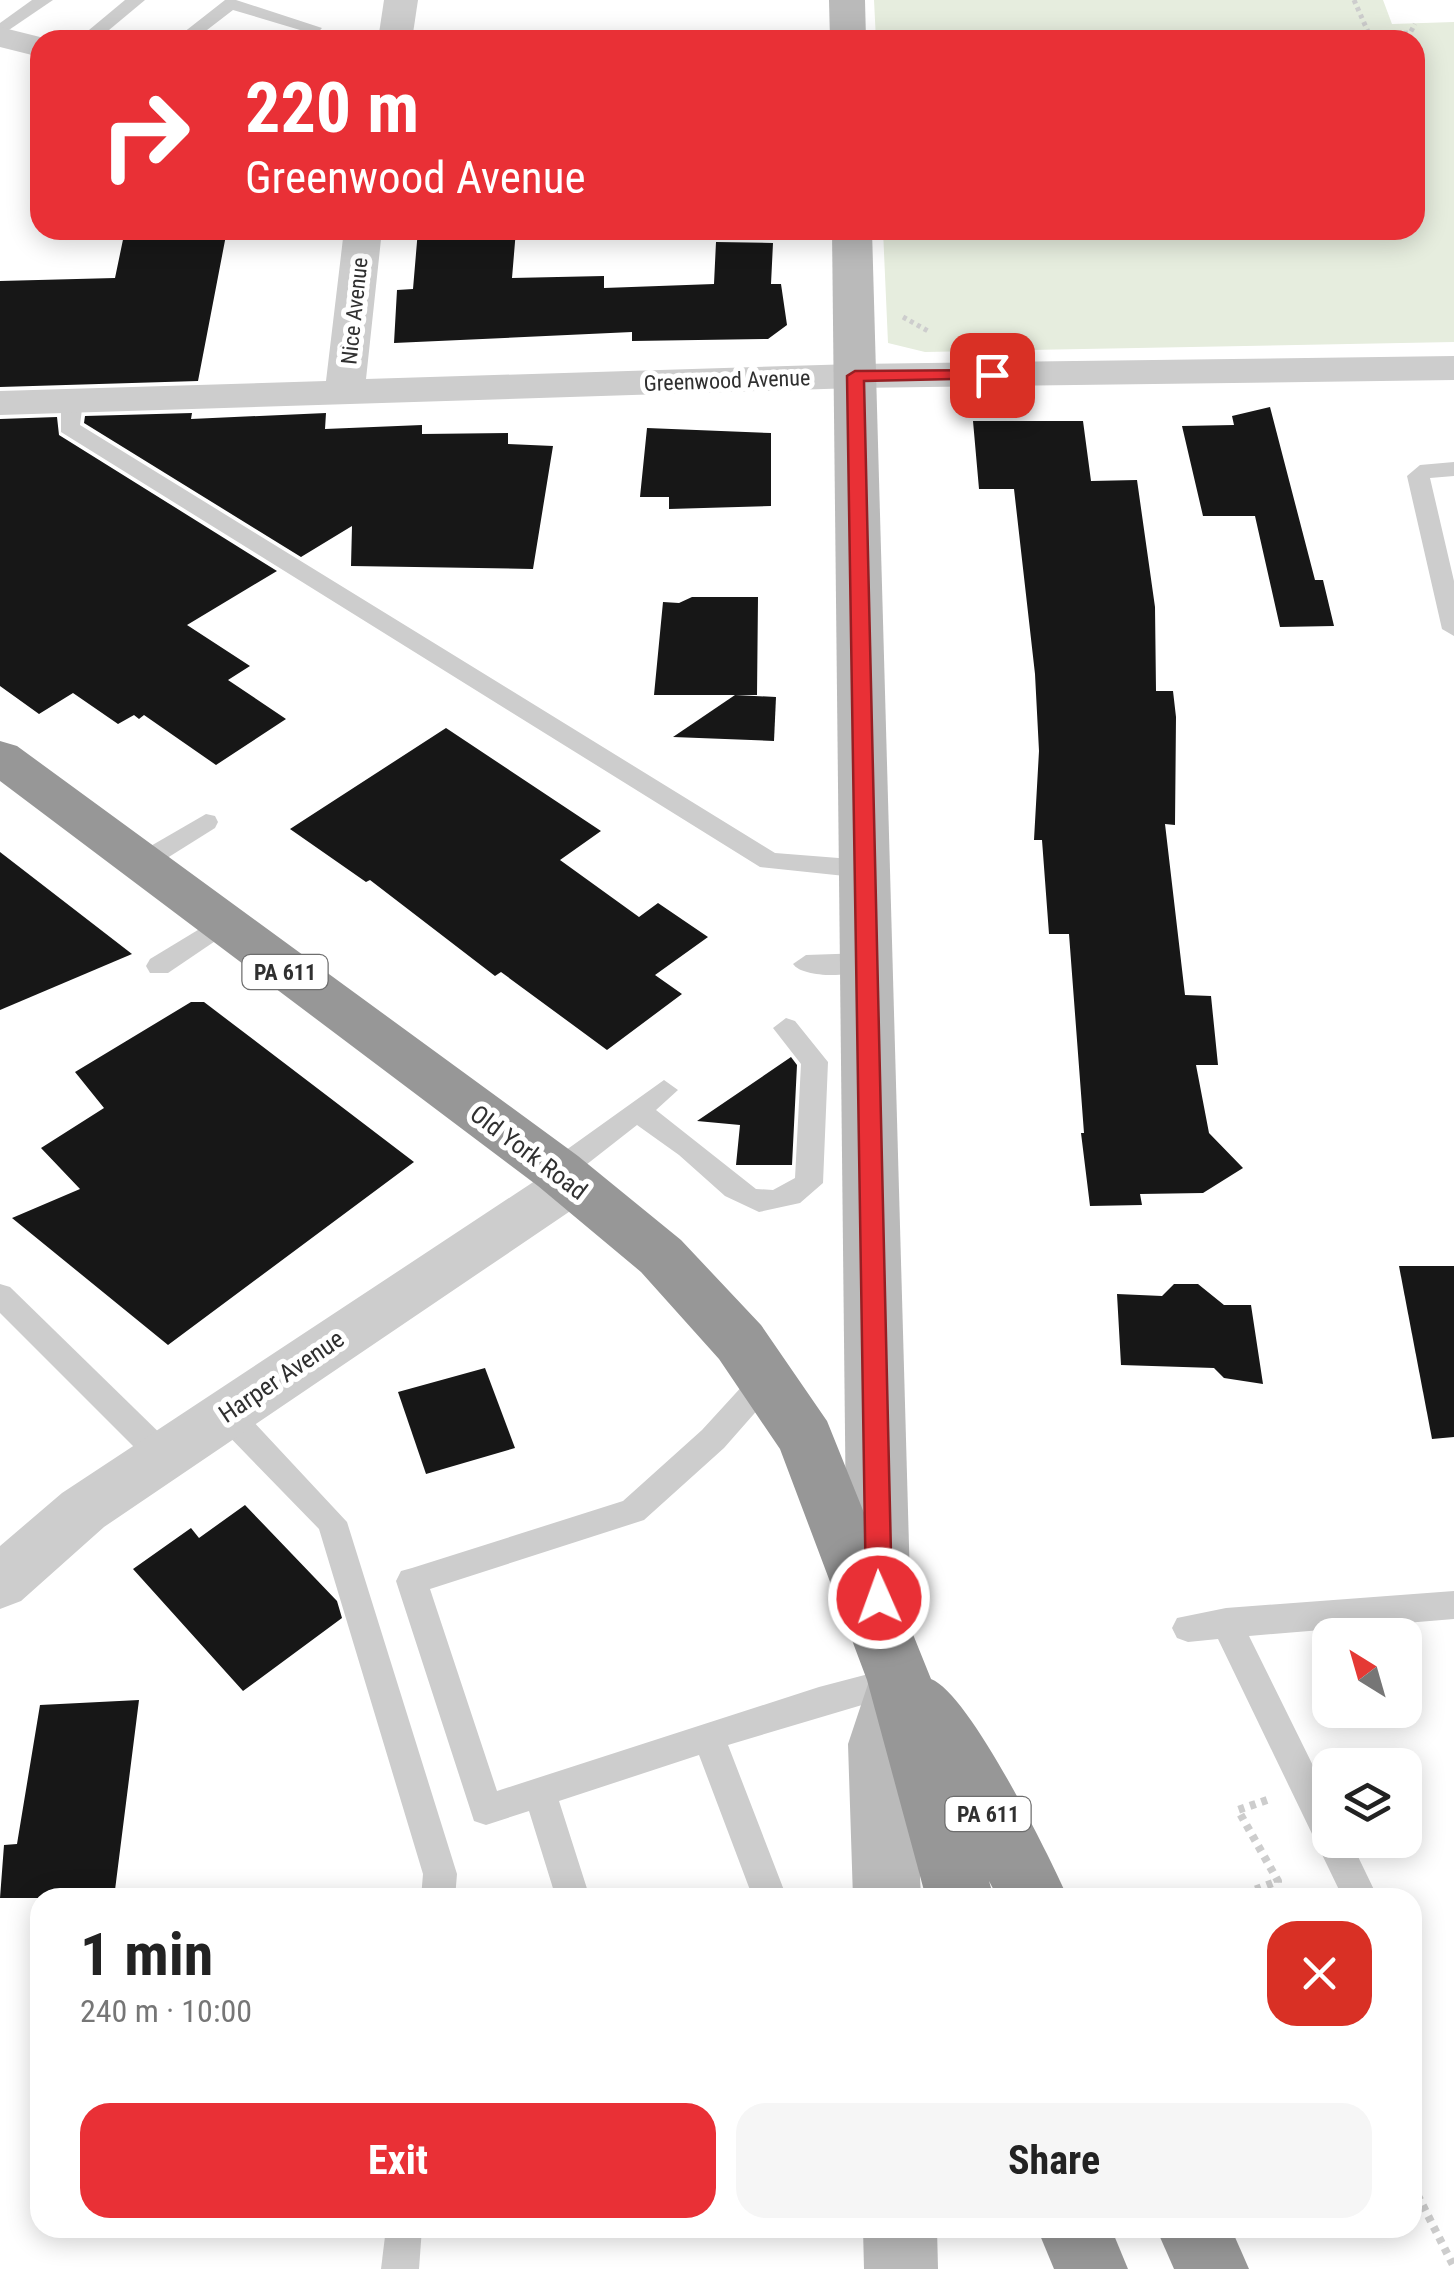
<!DOCTYPE html>
<html lang="en">
<head>
<meta charset="utf-8">
<style>
	:root { --surface:#fff; --page:#f6f6f6; --text:#222; --muted:#767676; --accent:#e93036 }
	body { margin:0; font-family:"Roboto Condensed",sans-serif; background:var(--page); color:var(--text); height:100vh; display:flex; flex-direction:column; font-size:38px; white-space:nowrap }
	* { box-sizing:border-box; margin:0 }
	p { font-size:32px; color:var(--muted) }
	.icon { flex:none; width:55px; height:55px; fill:none; stroke:currentColor; stroke-width:2; stroke-linecap:round; stroke-linejoin:round }
	.map { position:relative; flex:1; overflow:hidden }
	.sheet { position:absolute; left:30px; top:1888px; width:1392px; height:350px; display:flex; flex-direction:column; background:var(--surface); border-radius:30px; box-shadow:0 5px 25px #0003 }
	.sheet>* { flex:none }
	.banner { position:absolute; left:30px; top:30px; width:1395px; height:210px; border-radius:30px; box-shadow:0 5px 25px #0003; background:#e93036; color:#fff; overflow:hidden }
	.needle { width:65px; rotate:323deg }
	.buttons { position:absolute; left:1312px; top:1618px; display:grid; gap:20px }
	.buttons a { display:grid; place-items:center; width:110px; height:110px; border-radius:20px; background:var(--surface); box-shadow:0 5px 25px #0003; font-size:50px }
	.pin { position:absolute; display:grid; place-items:center; width:85px; height:85px; color:#fff; margin:-42px; border-radius:20px; box-shadow:0 5px 15px #0006 }
	.me { position:absolute; width:110px; margin:-55px; rotate:358deg; stroke-linejoin:round; filter:drop-shadow(0 0 8px #0008) }
	.turn { display:flex; align-items:center; gap:35px; height:210px; padding:0 50px; font-size:45px }
	.turn .icon { width:130px; height:130px; stroke-width:2.5 }
	.turn b { display:block; font-size:70px; line-height:85px }
	.round { display:grid; place-items:center; flex:none; width:105px; height:105px; border-radius:30px; background:var(--page) }
	.summary { display:flex; align-items:center; justify-content:space-between; height:170px; padding:0 50px }
	h1 { font-size:60px; font-weight:700; line-height:75px }
	.cta { display:flex; gap:20px; margin-top:auto; padding:20px 50px }
	.cta a { flex:1; height:115px; border-radius:30px; background:var(--accent); color:#fff; font-size:40px; font-weight:700; line-height:115px; text-align:center }
	.cta a+a { background:var(--page); color:var(--text) }
	.map>svg:first-child { display:block }
	.green { fill:#e6edde }
	.building { fill:#171717 }
	.lines { fill:none; stroke-linecap:round; stroke-linejoin:round }
	.path-far1 { stroke:#cdcdcd; stroke-width:5; stroke-dasharray:4 4; stroke-linecap:butt }
	.path { stroke:#cdcdcd; stroke-width:8; stroke-dasharray:6 6; stroke-linecap:butt }
	.lane { fill:#cdcdcd; fill-rule:evenodd }
	.street { fill:#cdcdcd; fill-rule:evenodd }
	.secondary { fill:#bababa; fill-rule:evenodd }
	.highway { fill:#979797; fill-rule:evenodd }
	.route { fill:#e93036; stroke:#971f23; stroke-width:2.5 }
	.labels { text-anchor:middle; stroke-width:10; stroke-linejoin:round; paint-order:stroke }
	.far-street-label { font-size:22px; fill:#303030; stroke:#fff }
	.shield { fill:#fff; stroke:#6e6e6e; stroke-width:2.5 }
	.shield-label { font-size:22px; font-weight:bold; fill:#303030 }
	.street-label { font-size:25px; fill:#303030; stroke:#fff }
</style>
</head>
<body>
<div class="map">
<svg width="1454" height="2269" viewBox="0 0 1454 2269">
	<rect width="100%" height="100%" fill="#fff"/>
	<path class="green" d="M 874,0 L 1383,0 L 1392,24 L 1454,22 L 1454,342 L 925,352 L 888,343 L 883,230 L 1415,230 L 1415,40 L 876,40 Z"/>
	<g class="building">
		<path d="M 125,230 L 227,230 L 198,381 L 0,387 L 0,281 L 115,278 Z"/>
		<path d="M 418,230 L 516,230 L 512,278 L 604,276 L 604,288 L 714,284 L 716,242 L 773,243 L 771,284 L 781,284 L 787,325 L 768,339 L 632,341 L 632,332 L 394,343 L 397,290 L 413,289 Z"/>
		<path d="M 1270,407 L 1315,580 L 1323,580 L 1334,626 L 1280,627 L 1255,516 L 1203,516 L 1182,426 L 1234,425 L 1232,416 Z"/>
		<path d="M 192,413 L 191,419 L 326,413 L 325,429 L 422,425 L 422,434 L 508,433 L 508,444 L 553,446 L 533,569 L 351,566 L 352,526 L 301,557 L 84,423 L 85,416 Z"/>
		<path d="M 57,417 L 59,435 L 277,571 L 187,625 L 250,666 L 228,680 L 286,719 L 216,765 L 144,715 L 139,719 L 134,715 L 118,724 L 73,693 L 39,714 L 0,686 L 0,419 Z"/>
		<path d="M 973,421 L 1083,421 L 1091,481 L 1137,480 L 1155,607 L 1156,691 L 1173,691 L 1176,717 L 1175,825 L 1165,824 L 1185,995 L 1211,996 L 1218,1065 L 1196,1065 L 1209,1133 L 1243,1168 L 1203,1193 L 1140,1194 L 1142,1205 L 1090,1206 L 1081,1133 L 1084,1133 L 1069,934 L 1049,934 L 1042,840 L 1034,840 L 1039,751 L 1035,674 L 1014,489 L 979,489 Z"/>
		<path d="M 647,428 L 771,433 L 771,506 L 669,509 L 669,497 L 640,497 Z"/>
		<path d="M 692,597 L 758,597 L 757,695 L 654,695 L 663,602 L 679,603 Z"/>
		<path d="M 735,695 L 776,697 L 774,741 L 673,737 Z"/>
		<path d="M 446,728 L 601,831 L 560,860 L 639,917 L 658,903 L 708,937 L 655,975 L 682,994 L 607,1050 L 501,972 L 495,976 L 370,880 L 366,882 L 290,829 Z"/>
		<path d="M 0,852 L 132,954 L 0,1010 Z"/>
		<path d="M 191,1002 L 204,1002 L 414,1162 L 168,1345 L 12,1218 L 80,1189 L 41,1148 L 104,1108 L 75,1072 Z"/>
		<path d="M 791,1057 L 797,1065 L 792,1165 L 736,1165 L 740,1125 L 697,1121 Z"/>
		<path d="M 1399,1266 L 1454,1266 L 1454,1437 L 1432,1439 Z"/>
		<path d="M 1174,1284 L 1198,1284 L 1224,1305 L 1251,1305 L 1263,1384 L 1224,1378 L 1214,1368 L 1121,1365 L 1117,1294 L 1162,1296 Z"/>
		<path d="M 485,1368 L 515,1448 L 426,1474 L 398,1392 Z"/>
		<path d="M 245,1505 L 337,1601 L 342,1618 L 243,1691 L 133,1569 L 191,1528 L 199,1538 Z"/>
		<path d="M 139,1700 L 114,1898 L 0,1898 L 4,1845 L 17,1844 L 40,1705 Z"/>
	</g>
	<g class="lines">
		<g class="path-far1">
			<path d="M 1354,0 L 1369,34 L 1410,33 L 1415,24"/>
			<path d="M 903,317 L 928,331"/>
		</g>
		<g class="path">
			<path d="M 1267,1800 L 1238,1810 L 1278,1881 L 1278,1898"/>
			<path d="M 1233,1898 L 1278,1881"/>
			<path d="M 1412,2184 L 1454,2267"/>
		</g>
		<g class="lane">
			<path d="M 32,0 L 53,0 L 0,36 L 0,23 Z"/>
			<path d="M 125,0 L 145,0 L 97,40 L 77,40 Z"/>
			<path d="M 225,0 L 236,0 L 322,28 L 311,40 L 291,40 L 300,30 L 233,10 L 194,40 L 174,40 Z"/>
			<path d="M 371,230 C 361,239 335,240 325,231 Z"/>
			<path d="M 72,395 L 83,401 L 80,425 L 775,853 L 864,860 L 877,869 L 864,878 L 760,867 L 61,432 L 61,401 Z"/>
			<path d="M 1454,462 L 1454,476 L 1430,478 L 1454,581 L 1454,636 L 1442,629 L 1407,476 L 1420,465 Z"/>
			<path d="M 206,814 L 215,816 L 218,822 L 215,828 L 148,870 L 130,870 L 126,864 L 130,858 Z"/>
			<path d="M 221,916 L 234,925 L 230,931 L 168,973 L 150,973 L 146,966 L 150,959 Z"/>
			<path d="M 865,953 L 878,962 C 867,978 804,980 793,964 L 806,955 Z"/>
			<path d="M 786,1018 L 795,1021 L 828,1062 L 823,1183 L 800,1203 L 759,1212 L 725,1196 L 679,1155 L 637,1125 L 568,1179 L 548,1179 L 544,1171 L 548,1163 L 664,1080 L 678,1090 L 656,1110 L 756,1189 L 773,1190 L 795,1178 L 801,1064 L 773,1028 Z"/>
			<path d="M 0,1284 L 10,1287 L 174,1447 L 178,1456 L 174,1465 L 163,1469 L 152,1465 L 0,1313 Z"/>
			<path d="M 766,1368 L 776,1371 L 781,1380 L 776,1389 L 724,1448 L 644,1520 L 430,1589 L 497,1791 L 819,1687 L 899,1666 L 910,1670 L 915,1680 L 910,1690 L 899,1694 L 728,1745 L 787,1898 L 753,1898 L 699,1755 L 559,1801 L 590,1898 L 556,1898 L 529,1811 L 486,1825 L 474,1821 L 396,1581 L 401,1571 L 412,1568 L 623,1501 L 702,1430 L 756,1371 Z"/>
			<path d="M 226,1401 L 237,1404 L 347,1522 L 457,1874 L 455,1898 L 421,1898 L 423,1874 L 319,1529 L 215,1422 L 211,1413 L 215,1404 Z"/>
			<path d="M 1454,1591 L 1454,1619 L 1249,1636 L 1330,1800 L 1330,1840 L 1350,1840 L 1378,1898 L 1343,1898 L 1218,1639 L 1188,1642 L 1177,1638 L 1172,1628 L 1177,1618 L 1226,1608 Z"/>
			<path d="M 386,2228 L 422,2228 L 419,2269 L 381,2269 Z"/>
		</g>
		<g class="street">
			<path d="M 384,0 L 418,0 L 412,40 L 378,40 Z"/>
			<path d="M 0,27 L 52,40 L 53,40 L 40,40 L 40,57 L 0,47 Z"/>
			<path d="M 344,230 L 382,230 L 366,379 L 855,364 L 1454,356 L 1454,380 L 855,388 L 0,415 L 0,391 L 326,381 Z"/>
			<path d="M 572,1163 L 591,1169 L 599,1183 L 591,1197 L 104,1527 L 21,1601 L 0,1609 L 0,1546 L 62,1493 L 553,1169 Z"/>
		</g>
		<g class="secondary">
			<path d="M 829,0 L 865,0 L 866,40 L 830,40 Z"/>
			<path d="M 832,230 L 872,230 L 911,1617 L 901,1636 L 879,1644 L 857,1636 L 847,1617 Z"/>
			<path d="M 899,1652 L 922,1660 L 931,1680 L 914,1744 L 921,1898 L 853,1898 L 848,1744 L 876,1660 Z"/>
			<path d="M 863,2228 L 937,2228 L 938,2269 L 864,2269 Z"/>
		</g>
		<g class="highway">
			<path d="M 0,741 L 17,746 L 578,1156 L 681,1240 L 761,1325 L 827,1421 L 931,1679 C 969,1693 1049,1855 1068,1898 L 998,1898 L 989,1881 L 994,1898 L 926,1898 L 867,1680 L 780,1449 L 719,1359 L 641,1272 L 538,1186 L 0,781 Z"/>
			<path d="M 1037,2228 L 1111,2228 L 1128,2269 L 1054,2269 Z"/>
			<path d="M 1156,2228 L 1231,2228 L 1249,2269 L 1174,2269 Z"/>
		</g>
	</g>
	<path class="route" d="M 992,370 L 998,371 L 998,378 L 864,381 L 892,1598 L 888,1606 L 870,1606 L 866,1598 L 847,376 L 855,371 Z"/>
	<g class="labels">
		<g class="far-street-label">
			<text transform="translate(354 311) rotate(-84)" y="8">Nice Avenue</text>
			<text transform="translate(727 380) rotate(-2)" y="8">Greenwood Avenue</text>
		</g>
		<g class="shield">
			<rect x="242.5" y="955" width="85" height="34" rx="8"/>
			<rect x="945.5" y="1797" width="85" height="34" rx="8"/>
		</g>
		<g class="shield-label">
			<text x="285" y="980">PA 611</text>
			<text x="988" y="1822">PA 611</text>
		</g>
		<g class="street-label">
			<text transform="translate(529 1152) rotate(37)" y="9">Old York Road</text>
			<text transform="translate(281 1376) rotate(-34)" y="9">Harper Avenue</text>
		</g>
	</g>
</svg>
<div class="buttons">
<a><svg class="needle" viewBox="-14 -14 28 28"><path d="M0-13l5 13h-10z" fill="#e53935"/><path d="M0 13l5-13h-10z" fill="#767676"/></svg></a>
<a><svg class="icon" aria-label="layers" viewBox="0 0 24 24"><path d="M12 4l9 5-9 5-9-5zM3 14l9 5 9-5"/></svg></a>
</div>
<div class="pin" style="left:992px;top:375px;background:#d93025"><svg class="icon" aria-label="arrive" viewBox="0 0 24 24"><path d="M6 21V4h12l-3 4 3 4H6"/></svg></div>
<svg class="me" style="left:879px;top:1598px" viewBox="-20 -20 40 40"><circle r="17" fill="#e93036" stroke="#fff" stroke-width="3"/><path d="M0-11L8 9 0 5-8 9z" fill="#fff"/></svg>
<div class="banner">
<div class="turn"><svg class="icon" aria-label="right" viewBox="0 0 24 24"><path d="M7 20v-9h11M14 6l5 5-5 5"/></svg><div><b>220 m</b>Greenwood Avenue</div></div>
</div>
<section class="sheet">
<div class="summary"><div><h1>1 min</h1><p>240 m · 10:00</p></div><a class="round" style="background:#d93025;color:#fff"><svg class="icon" aria-label="close" viewBox="0 0 24 24"><path d="M6 6l12 12M18 6L6 18"/></svg></a></div>
<div class="cta"><a>Exit</a><a>Share</a></div>
</section>
</div>
</body>
</html>
